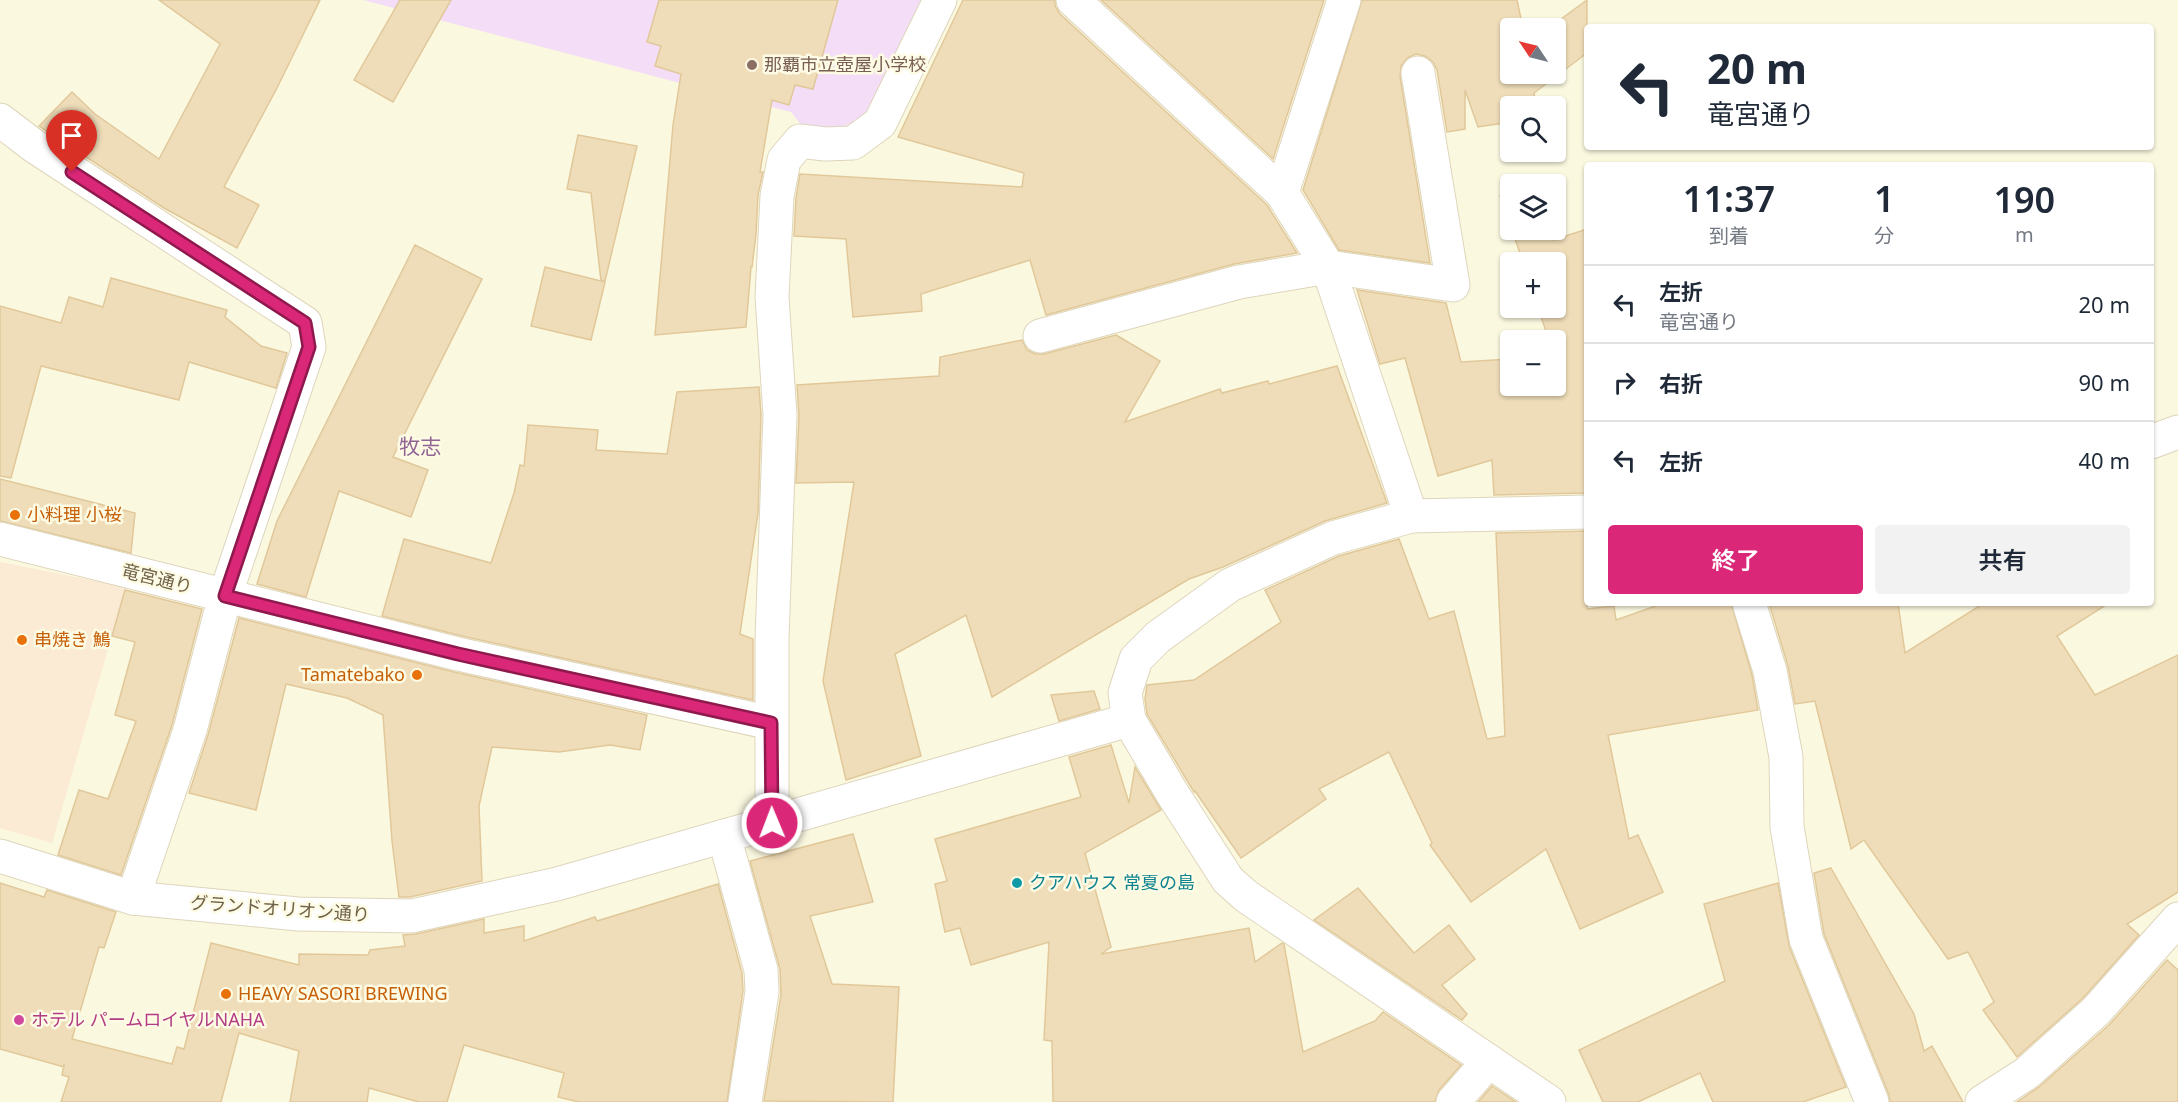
<!DOCTYPE html>
<html lang="ja">
<head>
<meta charset="utf-8">
<style>
	:root { --surface:#fff; --page:#f2f2f3; --text:#1f2937; --muted:#747a83; --line:#e0e1e3; --accent:#db2777 }
	body { margin:0; font-family:"Noto Sans","Noto Sans JP",sans-serif; background:var(--page); color:var(--text); height:100vh; display:flex; flex-direction:column; font-size:22px; white-space:nowrap }
	* { box-sizing:border-box; margin:0 }
	p { font-size:20px; color:var(--muted) }
	.icon { flex:none; width:33px; height:33px; fill:none; stroke:currentColor; stroke-width:2; stroke-linecap:round; stroke-linejoin:round }
	.map { position:relative; flex:1; overflow:hidden }
	.side { position:absolute; left:1584px; top:162px; width:570px; height:444px; display:flex; flex-direction:column; background:var(--surface); border-radius:6px; box-shadow:0 2px 4px #0004 }
	.side>* { flex:none }
	.top-card { position:absolute; left:1584px; top:24px; width:570px; height:126px; border-radius:6px; box-shadow:0 2px 4px #0004; background:#fff; color:var(--text); overflow:hidden }
	.needle { width:39px; rotate:305deg }
	.tools { position:absolute; left:1500px; top:18px; display:grid; gap:12px }
	.tools a { display:grid; place-items:center; width:66px; height:66px; border-radius:6px; background:var(--surface); box-shadow:0 2px 4px #0004; font-size:30px }
	.pin { position:absolute; display:grid; place-items:center; width:51px; height:51px; color:#fff; margin:-62px -26px; border-radius:50% 50% 50% 0; rotate:-45deg; box-shadow:0 0 6px #0007 }
	.pin .icon { rotate:45deg }
	.me { position:absolute; width:66px; margin:-33px; rotate:359deg; stroke-linejoin:round; filter:drop-shadow(0 0 4px #0008) }
	.turn { display:flex; align-items:center; gap:21px; height:126px; padding:0 24px; font-size:27px }
	.turn .icon { width:78px; height:78px; stroke-width:2.5 }
	.turn b { display:block; font-size:42px; line-height:51px }
	.eta { display:flex; justify-content:space-evenly; align-items:center; height:102px; text-align:center }
	.eta b { font-size:36px; font-weight:600; line-height:42px }
	.action { display:flex; gap:12px; margin-top:auto; padding:12px 24px }
	.action a { flex:1; height:69px; border-radius:6px; background:var(--accent); color:#fff; font-size:24px; font-weight:600; line-height:69px; text-align:center }
	.action a+a { background:var(--page); color:var(--text) }
	ul { padding:0; list-style:none }
	li { display:flex; align-items:center; gap:18px; height:78px; padding:0 24px; border-top:2px solid var(--line) }
	li div { flex:1 }
	li b { display:block; font-size:22px }
	li em { font-style:normal }
	.map>svg:first-child { display:block }
	.commercial { fill:#fbead4 }
	.education { fill:#f4ddf7 }
	.building { fill:#efddb9; stroke:#e1c89a; stroke-width:1.5 }
	.lines { fill:none; stroke-linecap:round; stroke-linejoin:round }
	.minor-casing { stroke:#ded5bc; stroke-width:35 }
	.minor { stroke:#fff; stroke-width:33 }
	.route-casing { stroke:#8e194d; stroke-width:15 }
	.route { stroke:#db2777; stroke-width:10 }
	.education-dot { fill:#8d6e63; stroke:#fefbe5; stroke-width:2 }
	.food-dot { fill:#e8710a; stroke:#fefbe5; stroke-width:2 }
	.culture-dot { fill:#0f9aa8; stroke:#fefbe5; stroke-width:2 }
	.hotel-dot { fill:#d1479c; stroke:#fefbe5; stroke-width:2 }
	.labels { text-anchor:middle; stroke-width:5; stroke-linejoin:round; paint-order:stroke }
	.education-label { font-size:18px; fill:#785e54; stroke:#fefbe5; text-anchor:start }
	.food-label { font-size:18px; fill:#c56008; stroke:#fefbe5; text-anchor:start }
	.street-label { font-size:18px; fill:#706249; stroke:#fefbe5 }
	.culture-label { font-size:18px; fill:#0d838f; stroke:#fefbe5; text-anchor:start }
	.hotel-label { font-size:18px; fill:#b23c85; stroke:#fefbe5; text-anchor:start }
	.quarter-label { font-size:21px; fill:#916494; stroke:#fefbe5 }
</style>
</head>
<body>
<div class="map">
<svg width="2178" height="1102" viewBox="0 0 2178 1102">
	<rect width="100%" height="100%" fill="#fbf8e0"/>
	<path class="commercial" d="M 0,562 L 126,587 L 52,843 L 0,828 Z"/>
	<path class="education" d="M 363,0 L 926,0 L 864,118 L 832,131 L 802,126 L 791,112 Z"/>
	<g class="building">
		<path d="M 159,0 L 320,0 L 277,88 L 224,187 L 259,205 L 237,248 L 164,208 L 39,126 L 72,92 L 95,114 L 159,159 L 220,44 Z"/>
		<path d="M 400,0 L 451,0 L 393,102 L 354,80 Z"/>
		<path d="M 659,0 L 838,0 L 813,89 L 795,85 L 789,105 L 772,100 L 760,172 L 763,172 L 758,195 L 756,234 L 752,267 L 751,267 L 746,327 L 655,335 L 673,125 L 681,74 L 655,66 L 661,46 L 647,42 Z"/>
		<path d="M 963,0 L 1055,0 L 1055,6 L 1060,14 L 1267,205 L 1297,253 L 1234,264 L 1046,315 L 1030,260 L 921,294 L 922,311 L 853,317 L 846,239 L 794,236 L 796,198 L 800,174 L 1022,187 L 1024,173 L 898,137 Z"/>
		<path d="M 1101,0 L 1324,0 L 1273,159 Z"/>
		<path d="M 1362,0 L 1517,0 L 1523,28 L 1510,28 L 1510,74 L 1556,74 L 1556,28 L 1549,28 L 1587,0 L 1587,53 L 1534,93 L 1536,106 L 1510,106 L 1510,122 L 1478,127 L 1465,90 L 1465,129 L 1447,132 L 1437,70 L 1433,62 L 1425,56 L 1416,54 L 1407,58 L 1401,66 L 1400,76 L 1430,263 L 1339,250 L 1303,190 Z"/>
		<path d="M 578,135 L 637,146 L 605,281 L 601,281 L 591,193 L 567,189 Z"/>
		<path d="M 1510,192 L 1510,226 L 1500,196 Z"/>
		<path d="M 1587,229 L 1587,493 L 1494,495 L 1492,460 L 1438,476 L 1405,358 L 1380,364 L 1357,290 L 1446,303 L 1461,362 L 1510,359 L 1510,386 L 1556,386 L 1556,340 L 1549,340 L 1538,308 L 1556,308 L 1556,262 L 1523,262 L 1512,230 L 1549,230 L 1553,240 Z"/>
		<path d="M 415,245 L 482,279 L 393,457 L 428,470 L 411,517 L 339,491 L 306,597 L 257,584 L 277,521 Z"/>
		<path d="M 545,267 L 605,282 L 591,340 L 531,326 Z"/>
		<path d="M 111,278 L 227,310 L 225,317 L 261,346 L 287,353 L 276,388 L 189,362 L 179,400 L 41,366 L 11,478 L 0,476 L 0,306 L 61,323 L 69,297 L 103,307 Z"/>
		<path d="M 1116,335 L 1160,361 L 1125,422 L 1220,389 L 1222,393 L 1268,381 L 1269,384 L 1337,366 L 1387,503 L 1325,521 L 1223,567 L 1189,579 L 992,697 L 966,615 L 895,654 L 921,756 L 846,780 L 823,681 L 854,482 L 796,483 L 799,416 L 797,385 L 939,376 L 940,357 L 1022,340 L 1027,350 L 1035,354 L 1044,354 Z"/>
		<path d="M 759,387 L 761,415 L 758,513 L 740,634 L 753,639 L 753,700 L 462,636 L 382,616 L 404,539 L 491,563 L 514,493 L 520,465 L 524,466 L 528,425 L 598,430 L 596,450 L 667,454 L 677,392 Z"/>
		<path d="M 0,479 L 135,513 L 131,553 L 0,521 Z"/>
		<path d="M 1587,531 L 1587,609 L 1614,606 L 1616,620 L 1664,603 L 1731,603 L 1752,675 L 1758,710 L 1608,735 L 1629,839 L 1638,835 L 1663,892 L 1580,929 L 1546,849 L 1471,902 L 1430,845 L 1432,843 L 1389,752 L 1319,789 L 1326,799 L 1241,858 L 1195,791 L 1194,792 L 1147,714 L 1145,699 L 1147,685 L 1194,680 L 1281,622 L 1265,590 L 1339,556 L 1399,539 L 1429,619 L 1454,611 L 1487,739 L 1505,736 L 1496,533 Z"/>
		<path d="M 125,590 L 202,609 L 172,725 L 121,875 L 58,855 L 79,790 L 108,799 L 136,721 L 115,715 L 135,642 L 112,636 Z"/>
		<path d="M 1769,603 L 1898,603 L 1905,653 L 1984,603 L 2109,603 L 2057,636 L 2095,695 L 2178,655 L 2178,892 L 2127,924 L 2139,935 L 2083,998 L 2017,1057 L 1983,1010 L 1994,1002 L 1968,952 L 1948,959 L 1864,840 L 1851,849 L 1815,701 L 1795,704 L 1788,666 Z"/>
		<path d="M 239,618 L 454,672 L 647,715 L 640,750 L 610,745 L 559,752 L 492,747 L 479,806 L 482,881 L 410,897 L 399,897 L 392,841 L 383,715 L 347,698 L 286,684 L 256,810 L 189,793 L 208,735 Z"/>
		<path d="M 1094,691 L 1100,709 L 1059,721 L 1051,695 Z"/>
		<path d="M 1111,745 L 1129,803 L 1135,767 L 1161,810 L 1085,853 L 1111,947 L 1101,954 L 1249,928 L 1255,962 L 1282,943 L 1284,944 L 1303,1052 L 1375,1021 L 1383,1012 L 1461,1065 L 1439,1090 L 1435,1102 L 1053,1102 L 1052,1041 L 1044,1040 L 1049,942 L 971,965 L 960,928 L 945,932 L 935,884 L 947,881 L 935,839 L 1081,797 L 1069,757 Z"/>
		<path d="M 853,834 L 873,902 L 810,916 L 832,984 L 899,987 L 893,1102 L 764,1101 L 781,995 L 780,969 L 750,861 Z"/>
		<path d="M 1831,868 L 1914,1014 L 1924,1051 L 1932,1046 L 1963,1102 L 1890,1102 L 1889,1095 L 1824,934 L 1814,873 Z"/>
		<path d="M 0,883 L 44,897 L 47,890 L 116,912 L 104,948 L 99,947 L 72,1039 L 172,1064 L 177,1047 L 184,1049 L 211,943 L 299,965 L 299,954 L 368,955 L 370,950 L 405,946 L 403,935 L 416,934 L 484,919 L 484,933 L 524,926 L 524,941 L 595,917 L 597,921 L 718,884 L 742,973 L 743,991 L 727,1102 L 579,1102 L 558,1097 L 564,1073 L 464,1045 L 447,1102 L 419,1102 L 369,1088 L 367,1102 L 290,1102 L 299,1051 L 239,1033 L 221,1102 L 61,1102 L 69,1077 L 62,1075 L 64,1064 L 64,1067 L 0,1049 Z"/>
		<path d="M 1778,883 L 1789,946 L 1846,1087 L 1803,1102 L 1713,1102 L 1700,1073 L 1638,1102 L 1603,1102 L 1579,1050 L 1725,981 L 1704,904 Z"/>
		<path d="M 1358,888 L 1414,953 L 1449,925 L 1475,959 L 1442,985 L 1467,1014 L 1462,1020 L 1314,920 Z"/>
		<path d="M 2167,960 L 2178,970 L 2178,1102 L 2017,1102 L 2039,1087 L 2109,1025 Z"/>
		<path d="M 1492,1086 L 1516,1102 L 1478,1102 Z"/>
	</g>
	<g class="lines">
		<defs>
			<g id="minor">
				<path d="M 1073,0 L 1282,193"/>
				<path d="M 1344,0 L 1282,193 L 1328,267 L 1411,516"/>
				<path d="M 0,120 L 34,146 L 305,323 L 309,347 L 225,596 L 190,730 L 133,898"/>
				<path d="M 1040,336 L 1239,282 L 1328,267 L 1453,285 L 1418,73"/>
				<path d="M 2151,442 L 2178,432"/>
				<path d="M 0,539 L 458,654 L 771,723"/>
				<path d="M 1749,603 L 1770,671 L 1786,757 L 1787,827 L 1806,939 L 1872,1102"/>
				<path d="M 772,823 L 772,639 L 780,415 L 772,297 L 777,196 L 784,160 L 800,141 L 825,144 L 853,143 L 880,123 L 940,0"/>
				<path d="M 724,836 L 761,970 L 762,992 L 745,1102"/>
				<path d="M 0,856 L 133,898 L 298,914 L 412,916 L 557,884 L 1129,720"/>
				<path d="M 1453,1102 L 1489,1061"/>
				<path d="M 1549,1102 L 1246,896 L 1228,880 L 1172,793 L 1129,720 L 1125,693 L 1136,659 L 1158,637 L 1230,585 L 1333,538 L 1411,516 L 1587,512"/>
				<path d="M 1982,1102 L 2027,1073 L 2096,1011 L 2178,919"/>
			</g>
		</defs>
		<use href="#minor" class="minor-casing"/>
		<use href="#minor" class="minor"/>
	</g>
	<g class="lines">
		<defs>
			<path id="route" d="M 72,172 L 305,323 L 309,347 L 225,596 L 458,654 L 771,723 L 772,823"/>
		</defs>
		<use href="#route" class="route-casing"/>
		<use href="#route" class="route"/>
	</g>
	<circle class="education-dot" cx="752" cy="65" r="6"/>
	<g class="food-dot">
		<circle cx="15" cy="515" r="6"/>
		<circle cx="22" cy="640" r="6"/>
		<circle cx="417" cy="675" r="6"/>
		<circle cx="226" cy="994" r="6"/>
	</g>
	<circle class="culture-dot" cx="1017" cy="883" r="6"/>
	<circle class="hotel-dot" cx="19" cy="1020" r="6"/>
	<g class="labels">
		<g class="education-label">
			<text x="764" y="71">那覇市立壺屋小学校</text>
		</g>
		<g class="food-label">
			<text x="27" y="521">小料理 小桜</text>
			<text x="34" y="646">串焼き 鷠</text>
			<text x="405" y="681" text-anchor="end">Tamatebako</text>
			<text x="238" y="1000">HEAVY SASORI BREWING</text>
		</g>
		<g class="street-label">
			<text transform="translate(157 579) rotate(14)" y="6">竜宮通り</text>
			<text transform="translate(280 909) rotate(4)" y="6">グランドオリオン通り</text>
		</g>
		<g class="culture-label">
			<text x="1029" y="889">クアハウス 常夏の島</text>
		</g>
		<g class="hotel-label">
			<text x="31" y="1026">ホテル パームロイヤルNAHA</text>
		</g>
		<g class="quarter-label">
			<text x="420" y="454">牧志</text>
		</g>
	</g>
</svg>
<div class="tools">
<a><svg class="needle" viewBox="-14 -14 28 28"><path d="M0-13l5 13h-10z" fill="#e53935"/><path d="M0 13l5-13h-10z" fill="#747a83"/></svg></a>
<a><svg class="icon" aria-label="search" viewBox="0 0 24 24"><circle cx="10" cy="10" r="6"/><path d="M15 15l6 6"/></svg></a>
<a><svg class="icon" aria-label="layers" viewBox="0 0 24 24"><path d="M12 4l9 5-9 5-9-5zM3 14l9 5 9-5"/></svg></a>
<a>+</a>
<a>−</a>
</div>
<div class="pin" style="left:72px;top:172px;background:#d93025"><svg class="icon" aria-label="arrive" viewBox="0 0 24 24"><path d="M6 21V4h12l-3 4 3 4H6"/></svg></div>
<svg class="me" style="left:772px;top:823px" viewBox="-20 -20 40 40"><circle r="17" fill="#db2777" stroke="#fff" stroke-width="3"/><path d="M0-11L8 9 0 5-8 9z" fill="#fff"/></svg>
<div class="top-card">
<div class="turn"><svg class="icon" aria-label="left" viewBox="0 0 24 24"><path d="M17 20v-9H6M10 6l-5 5 5 5"/></svg><div><b>20 m</b>竜宮通り</div></div>
</div>
<section class="side">
<div class="eta">
<div><b>11:37</b><p>到着</p></div>
<div><b>1</b><p>分</p></div>
<div><b>190</b><p>m</p></div>
</div>
<ul>
<li><svg class="icon" aria-label="left" viewBox="0 0 24 24"><path d="M17 20v-9H6M10 6l-5 5 5 5"/></svg><div><b>左折</b><p>竜宮通り</p></div><em>20 m</em></li>
<li><svg class="icon" aria-label="right" viewBox="0 0 24 24"><path d="M7 20v-9h11M14 6l5 5-5 5"/></svg><div><b>右折</b></div><em>90 m</em></li>
<li><svg class="icon" aria-label="left" viewBox="0 0 24 24"><path d="M17 20v-9H6M10 6l-5 5 5 5"/></svg><div><b>左折</b></div><em>40 m</em></li>
</ul>
<div class="action"><a>終了</a><a>共有</a></div>
</section>
</div>
</body>
</html>
